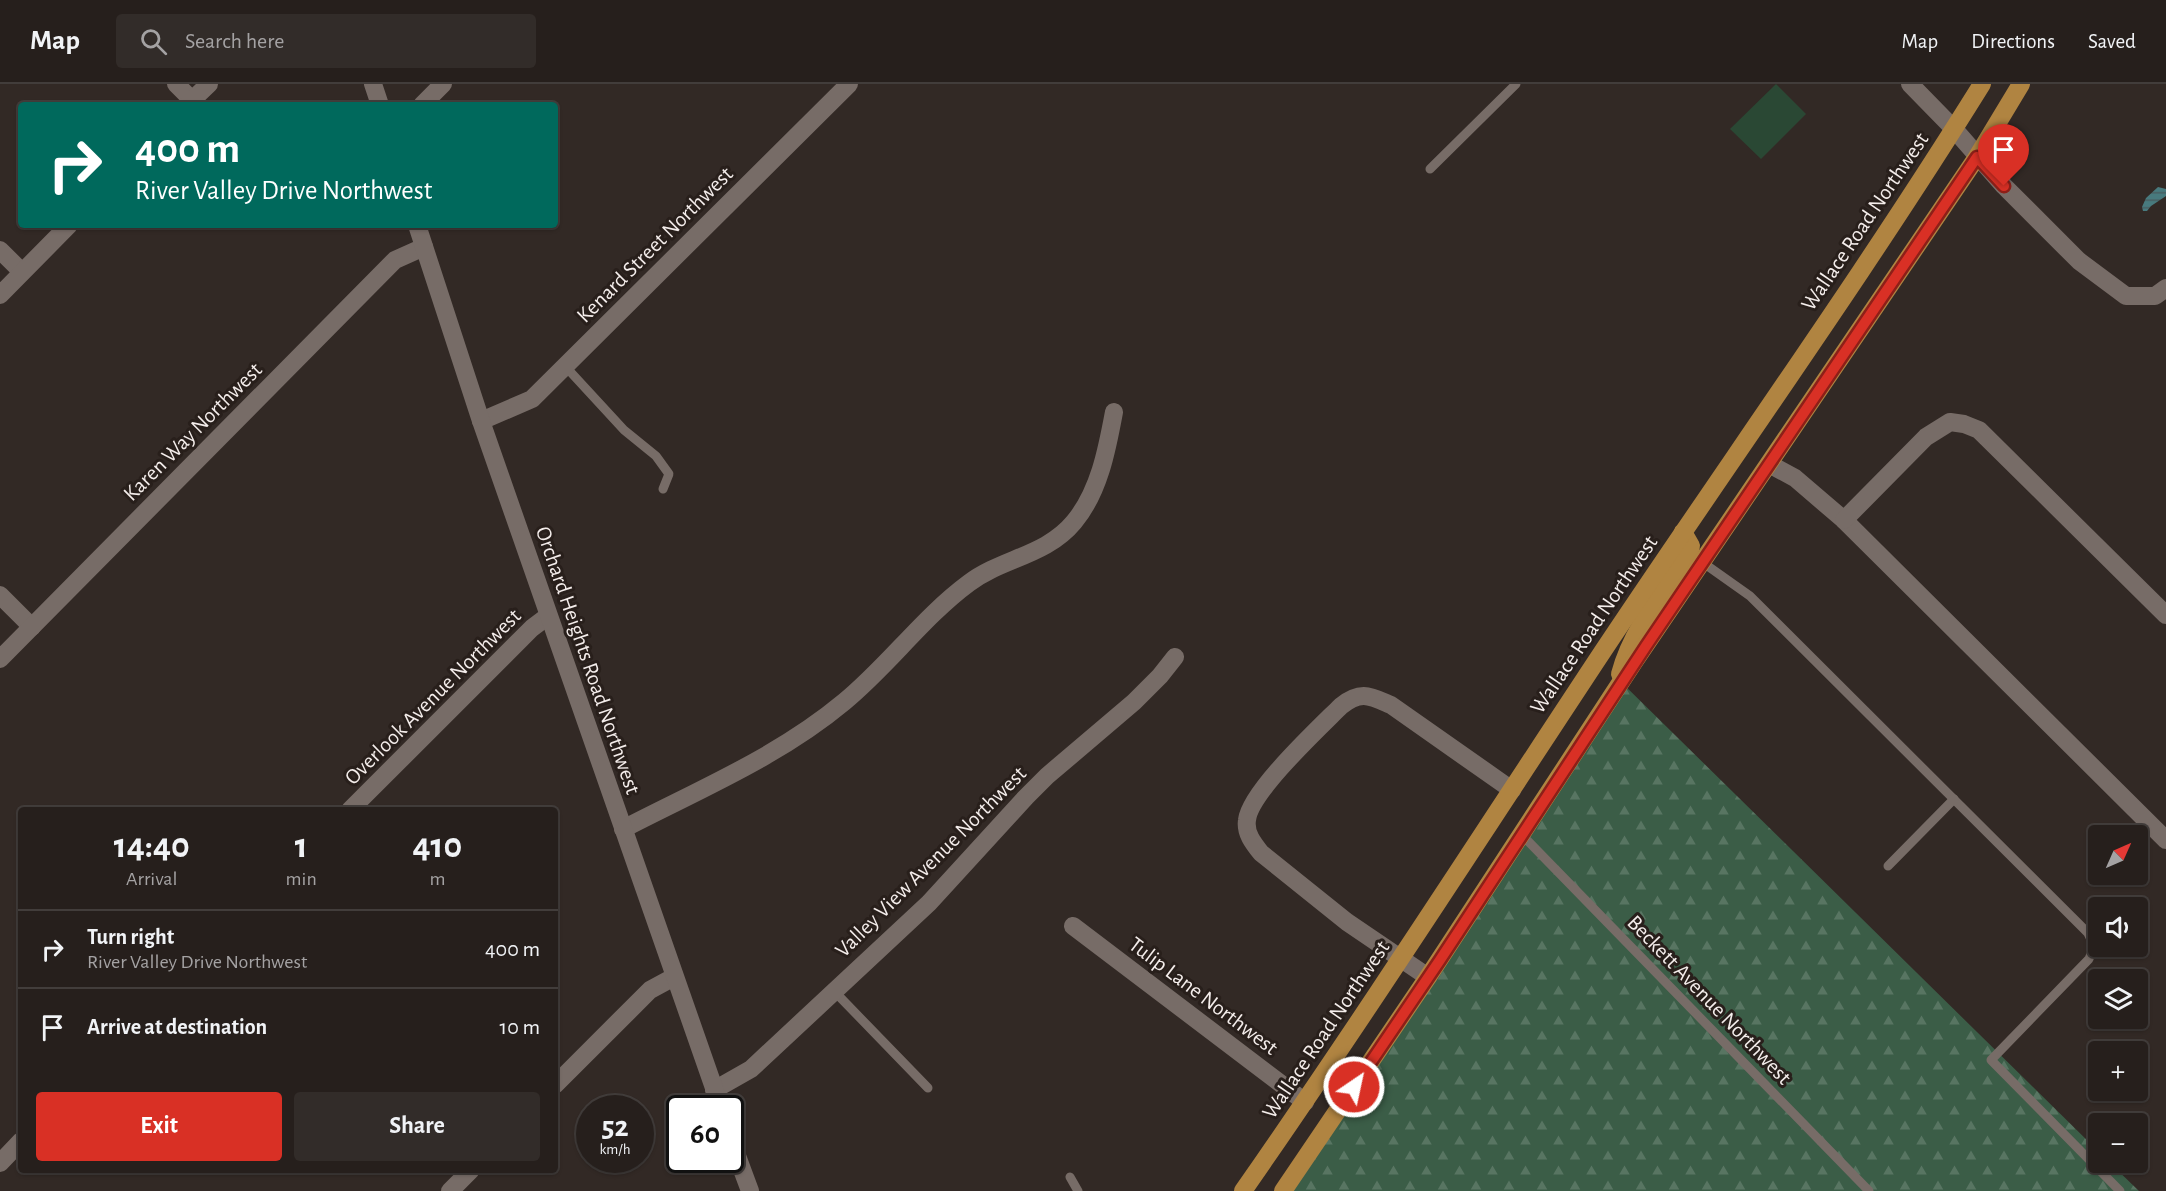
<!DOCTYPE html>
<html lang="en">
<head>
<meta charset="utf-8">
<style>
	:root { --surface:#261f1c; --page:#322c29; --text:#f1f3f6; --muted:#a4a2a3; --line:#423d3b; --accent:#d93025 }
	body { margin:0; font-family:"Alegreya Sans",sans-serif; background:var(--page); color:var(--text); height:100vh; display:flex; flex-direction:column; font-size:22px; white-space:nowrap }
	* { box-sizing:border-box; margin:0 }
	p { font-size:20px; color:var(--muted) }
	.icon { flex:none; width:33px; height:33px; fill:none; stroke:currentColor; stroke-width:2; stroke-linecap:round; stroke-linejoin:round }
	.map { position:relative; flex:1; overflow:hidden }
	.sheet { position:absolute; left:18px; top:723px; width:540px; height:366px; display:flex; flex-direction:column; background:var(--surface); border-radius:6px; box-shadow:0 2px 4px #0004,0 0 0 2px var(--line) }
	.sheet>* { flex:none }
	.top-card { position:absolute; left:18px; top:18px; width:540px; height:126px; border-radius:6px; box-shadow:0 2px 4px #0004,0 0 0 2px var(--line); background:#00695c; color:#fff; overflow:hidden }
	.needle { width:39px; rotate:45deg }
	.buttons { position:absolute; left:2088px; top:741px; display:grid; gap:12px }
	.buttons a { display:grid; place-items:center; width:60px; height:60px; border-radius:6px; background:var(--surface); box-shadow:0 2px 4px #0004,0 0 0 2px var(--line); font-size:30px }
	.speed { position:absolute; left:576px; top:1011px; display:flex; gap:12px; font-size:30px; font-weight:700; text-align:center }
	.speed>* { display:grid; place-content:center; width:78px; height:78px; border-radius:50%; background:var(--surface); box-shadow:0 2px 4px #0004,0 0 0 2px var(--line); line-height:1 }
	.speed small { font-size:15px; font-weight:400 }
	.speed .limit { border:3px solid #111; border-radius:9px; background:#fff; color:#111 }
	.pin { position:absolute; display:grid; place-items:center; width:51px; height:51px; color:#fff; margin:-62px -26px; border-radius:50% 50% 50% 0; rotate:-45deg; box-shadow:0 0 6px #0007 }
	.pin .icon { rotate:45deg }
	.me { position:absolute; width:66px; margin:-33px; rotate:34deg; stroke-linejoin:round; filter:drop-shadow(0 0 4px #0008) }
	.turn { display:flex; align-items:center; gap:21px; height:126px; padding:0 18px; font-size:27px }
	.turn .icon { width:78px; height:78px; stroke-width:2.5 }
	.turn b { display:block; font-size:42px; line-height:51px }
	.eta { display:flex; justify-content:space-evenly; align-items:center; height:102px; text-align:center }
	.eta b { font-size:36px; font-weight:700; line-height:42px }
	.action { display:flex; gap:12px; margin-top:auto; padding:12px 18px }
	.action a { flex:1; height:69px; border-radius:6px; background:var(--accent); color:#fff; font-size:24px; font-weight:700; line-height:69px; text-align:center }
	.action a+a { background:var(--page); color:var(--text) }
	ul { padding:0; list-style:none }
	li { display:flex; align-items:center; gap:18px; height:78px; padding:0 18px; border-top:2px solid var(--line) }
	li div { flex:1 }
	li b { display:block; font-size:22px }
	li em { font-style:normal }
	header { display:flex; align-items:center; gap:36px; box-sizing:border-box; height:84px; padding:0 30px; background:var(--surface); border-bottom:2px solid var(--line) }
	header strong { font-size:28px }
	nav { display:flex; gap:33px; margin-inline-start:auto; font-size:21px }
	.search { width:420px; height:54px; background:var(--page); display:flex; align-items:center; gap:15px; box-sizing:border-box; padding:0 21px; border-radius:6px; color:var(--muted); font-size:22px }
	.map>svg:first-child { display:block }
	.forest { fill:url(#forest-firs) }
	.pitch { fill:#2a4834 }
	.water { fill:url(#water-rules) }
	.lines { fill:none; stroke-linecap:round; stroke-linejoin:round }
	.lane { stroke:#776c67; stroke-width:9 }
	.street { stroke:#776c67; stroke-width:18 }
	.secondary { stroke:#776c67; stroke-width:18 }
	.primary { stroke:#b08441; stroke-width:18 }
	.route-casing { stroke:#8d1f18; stroke-width:15 }
	.route { stroke:#d93025; stroke-width:10 }
	.labels { text-anchor:middle; stroke-width:6; stroke-linejoin:round; paint-order:stroke }
	.street-label { font-size:22px; fill:#f4edeb; stroke:#281f1b }
</style>
</head>
<body>
<header>
<strong>Map</strong>
<div class="search"><svg class="icon" aria-label="search" viewBox="0 0 24 24"><circle cx="10" cy="10" r="6"/><path d="M15 15l6 6"/></svg>Search here</div>
<nav><a>Map</a><a>Directions</a><a>Saved</a></nav>
</header>
<div class="map">
<svg width="2166" height="1107" viewBox="0 0 2166 1107">
	<defs>
		<pattern id="forest-firs" width="22" height="20" patternUnits="userSpaceOnUse" patternTransform="scale(1.5)"><rect width="22" height="20" fill="#3b5d47"/><path d="M5 1l3.5 6h-7zM16 11l3.5 6h-7z" fill="#587562"/></pattern>
		<pattern id="water-rules" width="6" height="5" patternUnits="userSpaceOnUse" patternTransform="scale(1.5)"><rect width="6" height="5" fill="#487a7e"/><path d="M0 2.5h6" fill="none" stroke="#486062"/></pattern>
	</defs>
	<rect width="100%" height="100%" fill="#322925"/>
	<path class="forest" d="M 1617,594 L 2098,1067 L 2098,1078 L 2110,1079 L 2139,1107 L 1279,1107 Z"/>
	<path class="pitch" d="M 1776,0 L 1806,30 L 1761,75 L 1730,45 Z"/>
	<path class="water" d="M 2158,103 L 2166,105 L 2166,112 L 2151,122 L 2147,127 L 2143,127 L 2142,123 L 2146,114 Z"/>
	<g class="lines">
		<g class="lane">
			<path d="M 1430,85 L 1516,0"/>
			<path d="M 565,282 L 624,346 L 656,372 L 669,390 L 663,405"/>
			<path d="M 1702,478 L 1750,512 L 2088,849 L 2094,862 L 2089,875 L 1991,976 L 2120,1107"/>
			<path d="M 1522,751 L 1869,1107"/>
			<path d="M 1888,782 L 1954,715"/>
			<path d="M 834,907 L 928,1004"/>
			<path d="M 1070,1093 L 1078,1107"/>
		</g>
		<g class="street">
			<path d="M 176,0 L 192,16"/>
			<path d="M 1910,0 L 1954,45 L 2004,102 L 2079,177 L 2126,212 L 2155,212 L 2166,204"/>
			<path d="M 187,21 L 209,0"/>
			<path d="M 422,21 L 443,0"/>
			<path d="M 0,166 L 22,188"/>
			<path d="M 0,211 L 69,141"/>
			<path d="M 481,337 L 532,315 L 849,0"/>
			<path d="M 1769,380 L 1795,394 L 1844,436 L 2166,756"/>
			<path d="M 1844,436 L 1926,353 L 1950,338 L 1964,340 L 1979,346 L 2166,531"/>
			<path d="M 0,511 L 32,543"/>
			<path d="M 0,575 L 395,176 L 424,163"/>
			<path d="M 350,726 L 532,544 L 548,532"/>
			<path d="M 623,745 C 698,706 778,673 844,618 C 888,582 923,533 969,499 C 1002,474 1046,472 1074,438 C 1099,408 1107,366 1114,328"/>
			<path d="M 1073,842 L 1305,1018"/>
			<path d="M 1428,893 L 1347,838 L 1261,769 C 1253,759 1245,749 1247,736 C 1250,708 1319,644 1341,622 C 1361,606 1370,612 1391,621 L 1512,706"/>
			<path d="M 555,1001 L 650,906 L 674,893"/>
			<path d="M 714,1006 L 751,985 L 929,819 L 1026,713 L 1047,692 L 1134,618 L 1160,592 L 1175,573"/>
			<path d="M 0,1079 L 21,1057"/>
			<path d="M 450,1107 L 471,1086"/>
		</g>
		<g class="secondary">
			<path d="M 373,0 L 380,21"/>
			<path d="M 417,141 L 481,337 L 721,1024"/>
			<path d="M 730,1053 L 750,1107"/>
		</g>
		<g class="primary">
			<path d="M 1620,590 C 1632,545 1664,507 1689,469 L 1691,462 L 1683,448"/>
			<path d="M 1243,1107 C 1367,929 1484,747 1603,567 C 1729,378 1862,193 1982,0"/>
			<path d="M 1283,1107 L 1428,893 L 1634,578 L 1977,73 L 2021,0"/>
		</g>
	</g>
	<g class="lines">
		<defs>
			<path id="route" d="M 1354,1003 L 1440,876 L 1646,562 L 1977,73 L 2004,102"/>
		</defs>
		<use href="#route" class="route-casing"/>
		<use href="#route" class="route"/>
	</g>
	<g class="labels">
		<g class="street-label">
			<text transform="translate(1864 137) rotate(-56)" y="8">Wallace Road Northwest</text>
			<text transform="translate(654 160) rotate(-45)" y="8">Kenard Street Northwest</text>
			<text transform="translate(192 347) rotate(-45)" y="8">Karen Way Northwest</text>
			<text transform="translate(1593 540) rotate(-56)" y="8">Wallace Road Northwest</text>
			<text transform="translate(589 576) rotate(71)" y="8">Orchard Heights Road Northwest</text>
			<text transform="translate(432 612) rotate(-45)" y="8">Overlook Avenue Northwest</text>
			<text transform="translate(930 777) rotate(-45)" y="8">Valley View Avenue Northwest</text>
			<text transform="translate(1204 911) rotate(37)" y="8">Tulip Lane Northwest</text>
			<text transform="translate(1710 915) rotate(46)" y="8">Beckett Avenue Northwest</text>
			<text transform="translate(1325 945) rotate(-56)" y="8">Wallace Road Northwest</text>
		</g>
	</g>
</svg>
<div class="buttons">
<a><svg class="needle" viewBox="-14 -14 28 28"><path d="M0-13l5 13h-10z" fill="#e53935"/><path d="M0 13l5-13h-10z" fill="#a4a2a3"/></svg></a>
<a><svg class="icon" aria-label="sound" viewBox="0 0 24 24"><path d="M4 9h4l5-4v14l-5-4H4zM17 9q2 3 0 6"/></svg></a>
<a><svg class="icon" aria-label="layers" viewBox="0 0 24 24"><path d="M12 4l9 5-9 5-9-5zM3 14l9 5 9-5"/></svg></a>
<a>+</a>
<a>−</a>
</div>
<div class="speed"><div>52<small>km/h</small></div><div class="limit">60</div></div>
<div class="pin" style="left:2004px;top:102px;background:#d93025"><svg class="icon" aria-label="arrive" viewBox="0 0 24 24"><path d="M6 21V4h12l-3 4 3 4H6"/></svg></div>
<svg class="me" style="left:1354px;top:1003px" viewBox="-20 -20 40 40"><circle r="17" fill="#d93025" stroke="#fff" stroke-width="3"/><path d="M0-11L8 9 0 5-8 9z" fill="#fff"/></svg>
<div class="top-card">
<div class="turn"><svg class="icon" aria-label="right" viewBox="0 0 24 24"><path d="M7 20v-9h11M14 6l5 5-5 5"/></svg><div><b>400 m</b>River Valley Drive Northwest</div></div>
</div>
<section class="sheet">
<div class="eta">
<div><b>14:40</b><p>Arrival</p></div>
<div><b>1</b><p>min</p></div>
<div><b>410</b><p>m</p></div>
</div>
<ul>
<li><svg class="icon" aria-label="right" viewBox="0 0 24 24"><path d="M7 20v-9h11M14 6l5 5-5 5"/></svg><div><b>Turn right</b><p>River Valley Drive Northwest</p></div><em>400 m</em></li>
<li><svg class="icon" aria-label="arrive" viewBox="0 0 24 24"><path d="M6 21V4h12l-3 4 3 4H6"/></svg><div><b>Arrive at destination</b></div><em>10 m</em></li>
</ul>
<div class="action"><a>Exit</a><a>Share</a></div>
</section>
</div>
</body>
</html>
